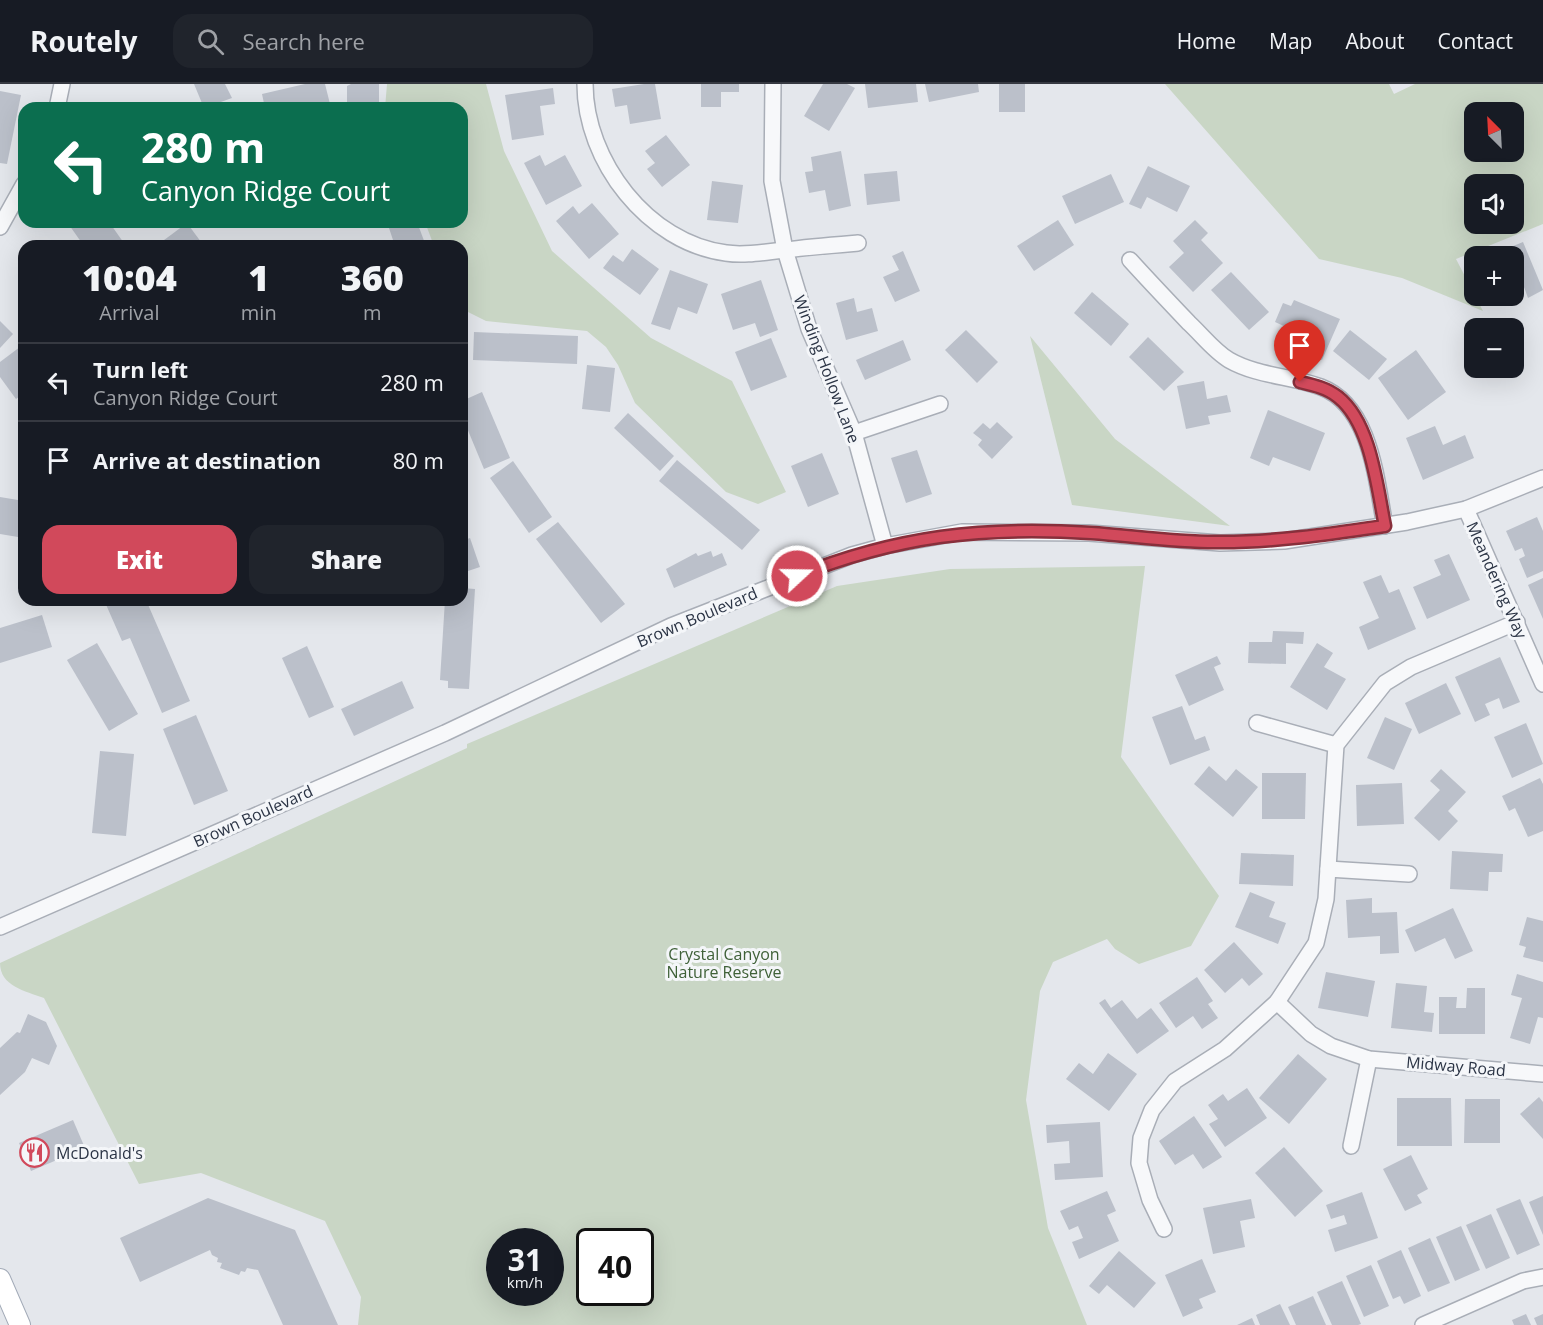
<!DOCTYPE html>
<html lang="en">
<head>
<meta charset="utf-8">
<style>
	:root { --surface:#171b24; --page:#20242c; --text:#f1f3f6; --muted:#9ea1a6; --line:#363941; --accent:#d1495b }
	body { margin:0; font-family:"Open Sans",sans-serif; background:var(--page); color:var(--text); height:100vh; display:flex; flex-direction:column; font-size:22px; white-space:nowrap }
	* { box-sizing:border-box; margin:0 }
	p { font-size:20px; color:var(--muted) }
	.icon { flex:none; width:33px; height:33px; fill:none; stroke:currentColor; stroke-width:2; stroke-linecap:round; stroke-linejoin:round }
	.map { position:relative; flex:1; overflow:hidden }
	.drawer { position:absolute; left:18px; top:156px; width:450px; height:366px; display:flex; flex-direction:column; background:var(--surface); border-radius:18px; box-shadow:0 6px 24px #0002 }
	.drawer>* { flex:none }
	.top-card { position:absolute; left:18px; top:18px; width:450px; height:126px; border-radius:18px; box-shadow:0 6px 24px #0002; background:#0b6e4f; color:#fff; overflow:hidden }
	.needle { width:39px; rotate:336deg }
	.tools { position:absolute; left:1464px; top:18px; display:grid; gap:12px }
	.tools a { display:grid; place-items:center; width:60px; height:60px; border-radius:12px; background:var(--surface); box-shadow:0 6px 24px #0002; font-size:30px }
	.speed { position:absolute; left:486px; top:1144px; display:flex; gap:12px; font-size:30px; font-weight:700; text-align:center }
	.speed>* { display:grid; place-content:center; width:78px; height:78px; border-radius:50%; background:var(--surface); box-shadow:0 6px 24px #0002; line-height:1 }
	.speed small { font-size:15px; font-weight:400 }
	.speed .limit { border:3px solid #111; border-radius:9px; background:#fff; color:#111 }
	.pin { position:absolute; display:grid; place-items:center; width:51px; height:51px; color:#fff; margin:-62px -26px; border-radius:50% 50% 50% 0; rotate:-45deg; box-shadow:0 0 6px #0007 }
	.pin .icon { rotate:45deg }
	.me { position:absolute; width:66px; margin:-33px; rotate:69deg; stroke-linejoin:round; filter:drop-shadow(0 0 4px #0008) }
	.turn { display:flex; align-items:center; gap:21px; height:126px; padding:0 24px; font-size:27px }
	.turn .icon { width:78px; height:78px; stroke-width:2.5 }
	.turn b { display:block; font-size:42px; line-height:51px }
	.eta { display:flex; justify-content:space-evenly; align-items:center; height:102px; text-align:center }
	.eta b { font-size:36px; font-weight:800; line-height:42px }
	.primary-button { display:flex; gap:12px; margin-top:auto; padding:12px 24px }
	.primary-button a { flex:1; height:69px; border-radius:18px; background:var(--accent); color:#fff; font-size:24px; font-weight:800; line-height:69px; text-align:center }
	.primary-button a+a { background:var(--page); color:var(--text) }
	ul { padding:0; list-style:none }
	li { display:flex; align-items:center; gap:18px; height:78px; padding:0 24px; border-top:2px solid var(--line) }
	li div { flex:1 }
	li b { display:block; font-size:22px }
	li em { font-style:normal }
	header { display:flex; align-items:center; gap:36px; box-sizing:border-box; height:84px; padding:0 30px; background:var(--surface); border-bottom:2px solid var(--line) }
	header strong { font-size:28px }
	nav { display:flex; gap:33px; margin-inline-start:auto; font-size:21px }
	.search { width:420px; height:54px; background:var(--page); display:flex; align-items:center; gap:15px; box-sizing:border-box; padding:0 21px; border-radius:18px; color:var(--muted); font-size:22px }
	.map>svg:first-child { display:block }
	.green { fill:#c9d6c5; fill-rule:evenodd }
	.building { fill:#bbc0ca }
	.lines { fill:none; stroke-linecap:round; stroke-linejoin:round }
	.minor-casing { stroke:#a9aeb7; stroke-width:18 }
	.major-casing { stroke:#a3abb8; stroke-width:22 }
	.minor { stroke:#f7f8fa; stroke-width:15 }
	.major { stroke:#fff; stroke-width:20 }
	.route-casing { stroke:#882f3b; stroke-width:15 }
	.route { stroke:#d1495b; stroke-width:10 }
	.labels { text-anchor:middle; stroke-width:6; stroke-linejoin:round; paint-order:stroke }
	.street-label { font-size:16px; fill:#2b3445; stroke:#f4f6f9 }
	.park-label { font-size:16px; fill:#3f6138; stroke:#f4f6f9 }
	.poi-label { font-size:16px; fill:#2b3445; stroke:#f4f6f9; text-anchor:start }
</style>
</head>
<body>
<header>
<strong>Routely</strong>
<div class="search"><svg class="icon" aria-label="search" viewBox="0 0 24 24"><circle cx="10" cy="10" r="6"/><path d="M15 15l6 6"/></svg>Search here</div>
<nav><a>Home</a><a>Map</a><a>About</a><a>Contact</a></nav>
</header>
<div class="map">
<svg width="1543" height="1241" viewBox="0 0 1543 1241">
	<rect width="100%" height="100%" fill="#e4e7ec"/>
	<g class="green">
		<path d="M 387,0 L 486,0 L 504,67 L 552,167 L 651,254 L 732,297 L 786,408 L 758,420 L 726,408 L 635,319 L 618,281 L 606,263 L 587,247 L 486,237 L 462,225 L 462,162 L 434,162 L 425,138 L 462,138 L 462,24 L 385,24 Z"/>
		<path d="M 1165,0 L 1389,0 L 1394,10 L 1415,0 L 1543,0 L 1543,140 L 1456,175 L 1483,227 L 1402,194 L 1319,175 ZM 1474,28 L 1514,28 L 1514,68 L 1474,68 ZM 1474,100 L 1514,100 L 1514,140 L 1474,140 Z"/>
		<path d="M 1030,252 L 1115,355 L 1230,442 L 1072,421 Z"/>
		<path d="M 1145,482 L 1121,673 L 1219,812 L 1191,862 L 1139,880 L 1115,865 L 1107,855 L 1053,878 L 1040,907 L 1026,1016 L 1048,1144 L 1087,1241 L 358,1241 L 361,1213 L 325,1137 L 201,1089 L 139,1100 L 44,914 C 25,907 0,902 0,879 L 467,664 L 467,660 L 837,502 L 950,485 ZM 500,1158 L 550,1158 L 550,1209 L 500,1209 ZM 590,1158 L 640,1158 L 640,1209 L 590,1209 Z"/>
	</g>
	<g class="building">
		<path d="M 194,0 L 225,0 L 232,14 L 204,24 Z"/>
		<path d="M 305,0 L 325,0 L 331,24 L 265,24 L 262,10 Z"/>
		<path d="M 351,0 L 379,0 L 379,24 L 347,24 L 347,2 Z"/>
		<path d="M 644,0 L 655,0 L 661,35 L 630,40 L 627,21 L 615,23 L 612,5 Z"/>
		<path d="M 701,0 L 739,0 L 739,8 L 721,8 L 721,23 L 701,23 Z"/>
		<path d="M 823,0 L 847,0 L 855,4 L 829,47 L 804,32 Z"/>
		<path d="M 865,0 L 916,0 L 918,18 L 868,24 Z"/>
		<path d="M 925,0 L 978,0 L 979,8 L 929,18 Z"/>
		<rect x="999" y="0" width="26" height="28"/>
		<path d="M 553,4 L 555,20 L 540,22 L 544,51 L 512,56 L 505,11 Z"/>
		<path d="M 0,7 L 21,11 L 7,80 L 0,79 Z"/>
		<path d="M 666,51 L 690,81 L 662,103 L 647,85 L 655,79 L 645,67 Z"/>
		<path d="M 841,67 L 851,122 L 829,127 L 825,106 L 809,109 L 805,88 L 813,87 L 811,73 Z"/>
		<path d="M 540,71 L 545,82 L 565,71 L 582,102 L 546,121 L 524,79 Z"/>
		<path d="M 1148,82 L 1190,102 L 1177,128 L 1147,113 L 1141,125 L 1129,120 Z"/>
		<path d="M 897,87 L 900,117 L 867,121 L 864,90 Z"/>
		<path d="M 1111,90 L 1124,118 L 1075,140 L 1062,112 Z"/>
		<path d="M 712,97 L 743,101 L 738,139 L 707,136 Z"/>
		<path d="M 592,119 L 619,150 L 589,175 L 556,137 L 573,122 L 579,130 Z"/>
		<path d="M 1058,136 L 1074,161 L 1034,187 L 1017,162 Z"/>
		<path d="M 1195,136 L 1208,149 L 1201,156 L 1223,179 L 1193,208 L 1169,183 L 1184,169 L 1173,157 Z"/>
		<path d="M 67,138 L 109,138 L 126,162 L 84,162 Z"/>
		<path d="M 387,138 L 417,138 L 426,162 L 395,162 Z"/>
		<path d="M 187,139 L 204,162 L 156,162 Z"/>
		<path d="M 1523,158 L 1543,206 L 1528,214 L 1520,192 L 1514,195 L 1514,172 L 1489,172 Z"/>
		<path d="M 632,165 L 659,185 L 640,211 L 603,184 L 613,171 L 623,178 Z"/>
		<path d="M 903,167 L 920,207 L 895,218 L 883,193 L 899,186 L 892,172 Z"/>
		<path d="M 670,186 L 708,200 L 697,230 L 678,223 L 670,246 L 651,240 Z"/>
		<path d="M 1231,188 L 1269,228 L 1249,246 L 1211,206 Z"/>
		<path d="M 761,196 L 778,246 L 760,253 L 755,239 L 733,246 L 721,210 Z"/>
		<path d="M 1092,208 L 1129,240 L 1111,262 L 1074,229 Z"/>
		<path d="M 854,214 L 857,228 L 872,224 L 878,247 L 846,256 L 836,219 Z"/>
		<path d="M 1294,216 L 1340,235 L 1322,276 L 1306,270 L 1308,264 L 1297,260 L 1293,270 L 1277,263 L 1286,243 L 1275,238 L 1283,219 L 1291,222 Z"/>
		<path d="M 0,237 L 13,250 L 0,264 Z"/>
		<path d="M 966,246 L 998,278 L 977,299 L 945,266 Z"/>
		<path d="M 1350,246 L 1387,275 L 1369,296 L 1333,267 Z"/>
		<path d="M 474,248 L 578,252 L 577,280 L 473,276 Z"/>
		<path d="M 1148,253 L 1184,288 L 1164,307 L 1129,273 Z"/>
		<path d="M 771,254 L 787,293 L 751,307 L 735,268 Z"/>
		<path d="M 903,256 L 911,276 L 865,296 L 856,276 Z"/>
		<path d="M 24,260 L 24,309 L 16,315 L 0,293 L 0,278 Z"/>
		<path d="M 1416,266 L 1446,308 L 1408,336 L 1378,294 Z"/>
		<path d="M 587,281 L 615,284 L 610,328 L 582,325 Z"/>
		<path d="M 1204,297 L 1207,315 L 1227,311 L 1231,328 L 1208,332 L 1210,340 L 1186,345 L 1177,302 Z"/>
		<path d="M 482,308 L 510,374 L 484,385 L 462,332 L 462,317 Z"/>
		<path d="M 1268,326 L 1325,349 L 1310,387 L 1273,373 L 1269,382 L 1250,374 Z"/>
		<path d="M 628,329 L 674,372 L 660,387 L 614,344 Z"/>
		<path d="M 997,338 L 1013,353 L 992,375 L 978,361 L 982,356 L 973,349 L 983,339 L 990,345 Z"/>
		<path d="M 1435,342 L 1443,361 L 1465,351 L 1474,374 L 1423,396 L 1406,354 Z"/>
		<path d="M 917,366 L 932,410 L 906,419 L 891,374 Z"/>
		<path d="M 822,369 L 839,410 L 808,423 L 791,382 Z"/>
		<path d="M 677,376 L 760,446 L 742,466 L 659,397 Z"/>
		<path d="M 513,377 L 552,433 L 529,449 L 490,394 Z"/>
		<path d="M 0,413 L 24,417 L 24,454 L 0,450 Z"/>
		<path d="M 1537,433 L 1543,447 L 1543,487 L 1527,494 L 1519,475 L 1525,472 L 1522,464 L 1515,467 L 1506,447 Z"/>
		<path d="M 558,438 L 625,520 L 601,539 L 536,455 Z"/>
		<path d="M 470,454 L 480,483 L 462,489 L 462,457 Z"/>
		<path d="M 711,467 L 713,473 L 722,469 L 727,481 L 674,504 L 666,485 L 696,469 L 698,472 Z"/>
		<path d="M 1449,470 L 1470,516 L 1427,535 L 1413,503 L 1441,491 L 1434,476 Z"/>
		<path d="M 1381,491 L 1389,509 L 1399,505 L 1416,545 L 1368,566 L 1359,543 L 1379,534 L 1363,498 Z"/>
		<path d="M 1543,494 L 1543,535 L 1528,501 Z"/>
		<path d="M 462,504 L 475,505 L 469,605 L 448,604 L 448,597 L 440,596 L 445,516 L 462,516 Z"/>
		<path d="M 104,516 L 146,516 L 190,617 L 162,629 L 130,554 L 122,557 Z"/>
		<path d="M 42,531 L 52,563 L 0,579 L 0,544 Z"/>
		<path d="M 1273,547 L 1304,548 L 1303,560 L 1286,559 L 1286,580 L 1248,579 L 1249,558 L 1272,558 Z"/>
		<path d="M 97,559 L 138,630 L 109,647 L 67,576 Z"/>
		<path d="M 1317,559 L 1333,569 L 1324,583 L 1346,595 L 1327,626 L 1290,603 Z"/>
		<path d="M 307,562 L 334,623 L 309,634 L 282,574 Z"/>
		<path d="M 1217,572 L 1221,580 L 1214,583 L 1224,606 L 1189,622 L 1175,591 Z"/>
		<path d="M 1500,573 L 1520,618 L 1503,625 L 1499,614 L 1485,620 L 1490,631 L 1475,638 L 1455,593 Z"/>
		<path d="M 402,597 L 414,624 L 354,652 L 341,625 Z"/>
		<path d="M 1446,599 L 1461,630 L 1419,650 L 1405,619 Z"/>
		<path d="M 1182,622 L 1195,656 L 1205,652 L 1210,666 L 1170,681 L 1152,633 Z"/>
		<path d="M 196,631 L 228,707 L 194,721 L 163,645 Z"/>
		<path d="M 1385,633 L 1412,645 L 1394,686 L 1367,674 Z"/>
		<path d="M 1526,639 L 1543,680 L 1512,694 L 1494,653 Z"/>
		<path d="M 100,667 L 134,670 L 126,752 L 92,749 Z"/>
		<path d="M 1209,682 L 1226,697 L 1236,685 L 1258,703 L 1233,733 L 1194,700 Z"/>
		<path d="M 1441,685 L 1466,708 L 1448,727 L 1458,737 L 1439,757 L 1414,734 L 1440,706 L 1430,697 Z"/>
		<path d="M 1262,689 L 1306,689 L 1305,735 L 1262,735 Z"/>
		<path d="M 1540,694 L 1543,700 L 1543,747 L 1528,753 L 1515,724 L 1509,727 L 1502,712 Z"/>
		<path d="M 1402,699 L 1404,740 L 1357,742 L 1356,701 Z"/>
		<path d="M 1452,767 L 1503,770 L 1502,788 L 1489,788 L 1488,807 L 1450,805 Z"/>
		<path d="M 1241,769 L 1294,771 L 1293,802 L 1239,800 Z"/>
		<path d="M 1250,808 L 1275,818 L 1269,833 L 1286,839 L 1278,860 L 1235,843 Z"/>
		<path d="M 1372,814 L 1372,829 L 1397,828 L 1399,869 L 1380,870 L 1380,852 L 1348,854 L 1346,816 Z"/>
		<path d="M 1453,824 L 1473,867 L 1455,875 L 1445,854 L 1415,868 L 1405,846 Z"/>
		<path d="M 1527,833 L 1543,837 L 1543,878 L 1523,873 L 1526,863 L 1519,861 Z"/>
		<path d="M 1234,858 L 1263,890 L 1249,902 L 1242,894 L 1225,909 L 1204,886 Z"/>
		<path d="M 1326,888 L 1375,897 L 1368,933 L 1318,924 Z"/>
		<path d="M 1517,890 L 1543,898 L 1543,934 L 1538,933 L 1530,960 L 1510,954 L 1522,914 L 1511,911 Z"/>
		<path d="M 1197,893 L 1213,917 L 1208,920 L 1218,934 L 1202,945 L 1193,932 L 1176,944 L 1159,919 Z"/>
		<path d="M 1396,899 L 1427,902 L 1424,928 L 1434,929 L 1432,948 L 1391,944 Z"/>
		<path d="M 1467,904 L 1485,904 L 1485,950 L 1439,950 L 1439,913 L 1457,913 L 1456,924 L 1466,924 Z"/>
		<path d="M 1105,915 L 1111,924 L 1122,916 L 1137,935 L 1151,924 L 1169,947 L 1137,970 L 1099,919 Z"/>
		<path d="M 28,930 L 46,938 L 57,962 L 49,981 L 32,974 L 25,988 L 0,1011 L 0,964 L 17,948 L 20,949 Z"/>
		<path d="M 1108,969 L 1137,990 L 1109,1027 L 1066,995 L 1079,979 L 1093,990 Z"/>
		<path d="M 1298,970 L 1327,995 L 1289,1040 L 1259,1014 Z"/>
		<path d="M 1247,1004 L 1267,1034 L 1225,1063 L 1209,1040 L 1218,1035 L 1208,1021 L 1223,1010 L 1228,1017 Z"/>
		<path d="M 1539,1013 L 1543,1018 L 1543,1055 L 1520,1030 Z"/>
		<path d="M 1397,1014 L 1451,1014 L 1452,1062 L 1397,1062 Z"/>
		<path d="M 1465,1015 L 1500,1015 L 1500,1059 L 1464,1059 Z"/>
		<path d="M 1194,1032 L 1222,1073 L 1203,1085 L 1193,1070 L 1175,1081 L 1159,1057 Z"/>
		<path d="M 73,1036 L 85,1064 L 31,1087 L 19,1059 Z"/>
		<path d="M 1100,1038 L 1103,1093 L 1055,1096 L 1054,1080 L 1070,1079 L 1069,1057 L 1047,1059 L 1046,1041 Z"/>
		<path d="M 1284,1063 L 1323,1107 L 1295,1133 L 1255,1089 Z"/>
		<path d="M 1411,1071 L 1428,1105 L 1417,1111 L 1422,1119 L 1405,1127 L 1383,1085 Z"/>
		<path d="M 1107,1107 L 1116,1127 L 1107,1131 L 1119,1157 L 1079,1175 L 1072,1158 L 1083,1154 L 1078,1142 L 1069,1146 L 1060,1127 Z"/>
		<path d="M 1362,1108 L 1378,1154 L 1335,1168 L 1328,1146 L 1347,1140 L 1344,1131 L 1331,1135 L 1326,1121 Z"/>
		<path d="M 1543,1112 L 1543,1151 L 1529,1118 Z"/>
		<path d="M 208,1114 L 295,1146 L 338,1241 L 283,1241 L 258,1186 L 247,1184 L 245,1188 L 241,1187 L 239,1191 L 220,1184 L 222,1179 L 217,1178 L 218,1174 L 212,1171 L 210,1166 L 140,1198 L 120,1154 Z"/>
		<path d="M 1251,1115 L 1255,1134 L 1240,1137 L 1245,1163 L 1213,1170 L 1203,1124 Z"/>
		<path d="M 1520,1115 L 1540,1161 L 1517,1171 L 1496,1125 Z"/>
		<path d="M 1491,1130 L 1510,1174 L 1486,1185 L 1466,1141 Z"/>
		<path d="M 1461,1142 L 1480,1186 L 1455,1197 L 1436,1153 Z"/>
		<path d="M 1430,1154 L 1450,1199 L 1428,1208 L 1408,1164 Z"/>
		<path d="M 1401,1166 L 1421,1212 L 1404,1220 L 1400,1212 L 1393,1215 L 1377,1177 Z"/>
		<path d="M 1119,1167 L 1156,1199 L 1134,1224 L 1107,1201 L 1099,1210 L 1089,1202 Z"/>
		<path d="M 1202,1175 L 1216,1208 L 1199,1215 L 1203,1224 L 1183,1233 L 1165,1191 Z"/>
		<path d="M 1371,1181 L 1389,1222 L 1364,1233 L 1346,1192 Z"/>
		<path d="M 1342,1197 L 1361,1240 L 1358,1241 L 1332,1241 L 1317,1208 Z"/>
		<path d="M 1313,1212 L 1326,1241 L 1296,1241 L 1288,1223 Z"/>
		<path d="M 1280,1220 L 1290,1241 L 1260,1241 L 1256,1231 Z"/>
		<path d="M 1526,1230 L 1531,1241 L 1514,1241 L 1512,1236 Z"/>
		<path d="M 1543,1230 L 1543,1241 L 1537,1241 L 1534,1234 Z"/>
		<path d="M 1252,1234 L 1255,1241 L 1237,1241 Z"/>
	</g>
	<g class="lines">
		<defs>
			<g id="minor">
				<path d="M 585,0 C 585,77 648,159 726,169 C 745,172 765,168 785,166 C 809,163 834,161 858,159"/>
				<path d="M 773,0 L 772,97 L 785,166 L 809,245 L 854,349 L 885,462"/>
				<path d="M 57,24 L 62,0"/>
				<path d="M 0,143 L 24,100"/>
				<path d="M 1130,176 C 1149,197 1169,218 1189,239 C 1202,251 1214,267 1229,276 C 1257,292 1291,292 1321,303 C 1371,322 1376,396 1385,442"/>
				<path d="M 854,349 L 940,320"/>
				<path d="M 1466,425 L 1543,600"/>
				<path d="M 1257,639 L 1336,661"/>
				<path d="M 1328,785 L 1409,790"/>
				<path d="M 0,843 L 445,649 L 671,542 L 852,471 L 885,462 L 962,448 L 1089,449 L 1220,459 L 1284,457 L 1407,438 L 1466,425 L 1543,394"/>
				<path d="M 1277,918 L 1311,950 L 1331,962 L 1369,975 L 1543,990"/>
				<path d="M 1351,1062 L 1369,975"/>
				<path d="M 1164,1145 L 1150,1116 L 1139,1079 L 1141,1054 L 1152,1026 L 1175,997 L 1225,965 L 1277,918 L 1316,859 L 1326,815 L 1336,661 L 1385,599 L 1411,583 L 1517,538"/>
				<path d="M 1423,1241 L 1523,1197 L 1543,1193"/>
			</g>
			<path id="major" d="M 0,1195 L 20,1241"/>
		</defs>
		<use href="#minor" class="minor-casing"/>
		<use href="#major" class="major-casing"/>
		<use href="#minor" class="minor"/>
		<use href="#major" class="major"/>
	</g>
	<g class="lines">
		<defs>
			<path id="route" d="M 797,492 C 897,452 983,442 1091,449 C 1134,452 1178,459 1222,458 C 1277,458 1330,450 1385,442 C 1377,403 1371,339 1338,313 C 1327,304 1313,301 1300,298"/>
		</defs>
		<use href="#route" class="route-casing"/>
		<use href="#route" class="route"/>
	</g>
	<defs>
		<symbol id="restaurant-ring" viewBox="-11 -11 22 22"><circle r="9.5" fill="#f4f6f9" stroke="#d1495b" stroke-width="1.5"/><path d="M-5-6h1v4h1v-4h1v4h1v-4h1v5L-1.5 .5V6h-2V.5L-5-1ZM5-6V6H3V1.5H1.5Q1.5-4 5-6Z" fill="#d1495b"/></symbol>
	</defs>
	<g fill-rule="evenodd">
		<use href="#restaurant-ring" x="18" y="1052" width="33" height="33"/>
	</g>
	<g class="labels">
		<g class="street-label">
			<text transform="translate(827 285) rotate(69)" y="6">Winding Hollow Lane</text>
			<text transform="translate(1497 496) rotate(66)" y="6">Meandering Way</text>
			<text transform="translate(697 533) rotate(-23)" y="6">Brown Boulevard</text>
			<text transform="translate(253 732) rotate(-24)" y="6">Brown Boulevard</text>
			<text transform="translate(1456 982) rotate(5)" y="6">Midway Road</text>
		</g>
		<g class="park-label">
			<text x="724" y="876">Crystal Canyon<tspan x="724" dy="18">Nature Reserve</tspan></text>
		</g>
		<g class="poi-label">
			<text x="56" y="1075">McDonald's</text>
		</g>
	</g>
</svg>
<div class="tools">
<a><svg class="needle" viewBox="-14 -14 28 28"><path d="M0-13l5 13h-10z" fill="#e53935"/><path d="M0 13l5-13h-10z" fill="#9ea1a6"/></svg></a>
<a><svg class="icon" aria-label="sound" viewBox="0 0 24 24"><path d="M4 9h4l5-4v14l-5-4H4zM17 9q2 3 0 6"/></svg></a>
<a>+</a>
<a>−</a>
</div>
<div class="speed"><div>31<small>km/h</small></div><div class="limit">40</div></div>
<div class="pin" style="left:1300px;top:298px;background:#d93025"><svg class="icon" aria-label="arrive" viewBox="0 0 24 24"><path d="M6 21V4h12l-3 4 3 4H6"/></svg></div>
<svg class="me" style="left:797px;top:492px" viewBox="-20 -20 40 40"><circle r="17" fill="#d1495b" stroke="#fff" stroke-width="3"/><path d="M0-11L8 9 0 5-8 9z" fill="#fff"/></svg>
<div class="top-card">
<div class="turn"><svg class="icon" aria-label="left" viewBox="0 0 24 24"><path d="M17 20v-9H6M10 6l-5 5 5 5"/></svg><div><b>280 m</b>Canyon Ridge Court</div></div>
</div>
<section class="drawer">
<div class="eta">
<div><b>10:04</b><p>Arrival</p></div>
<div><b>1</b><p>min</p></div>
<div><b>360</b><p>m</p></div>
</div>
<ul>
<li><svg class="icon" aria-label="left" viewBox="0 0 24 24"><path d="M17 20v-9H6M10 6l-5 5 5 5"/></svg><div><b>Turn left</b><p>Canyon Ridge Court</p></div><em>280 m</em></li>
<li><svg class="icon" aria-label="arrive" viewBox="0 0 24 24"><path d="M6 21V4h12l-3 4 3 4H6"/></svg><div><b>Arrive at destination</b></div><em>80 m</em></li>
</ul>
<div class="primary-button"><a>Exit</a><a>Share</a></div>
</section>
</div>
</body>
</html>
